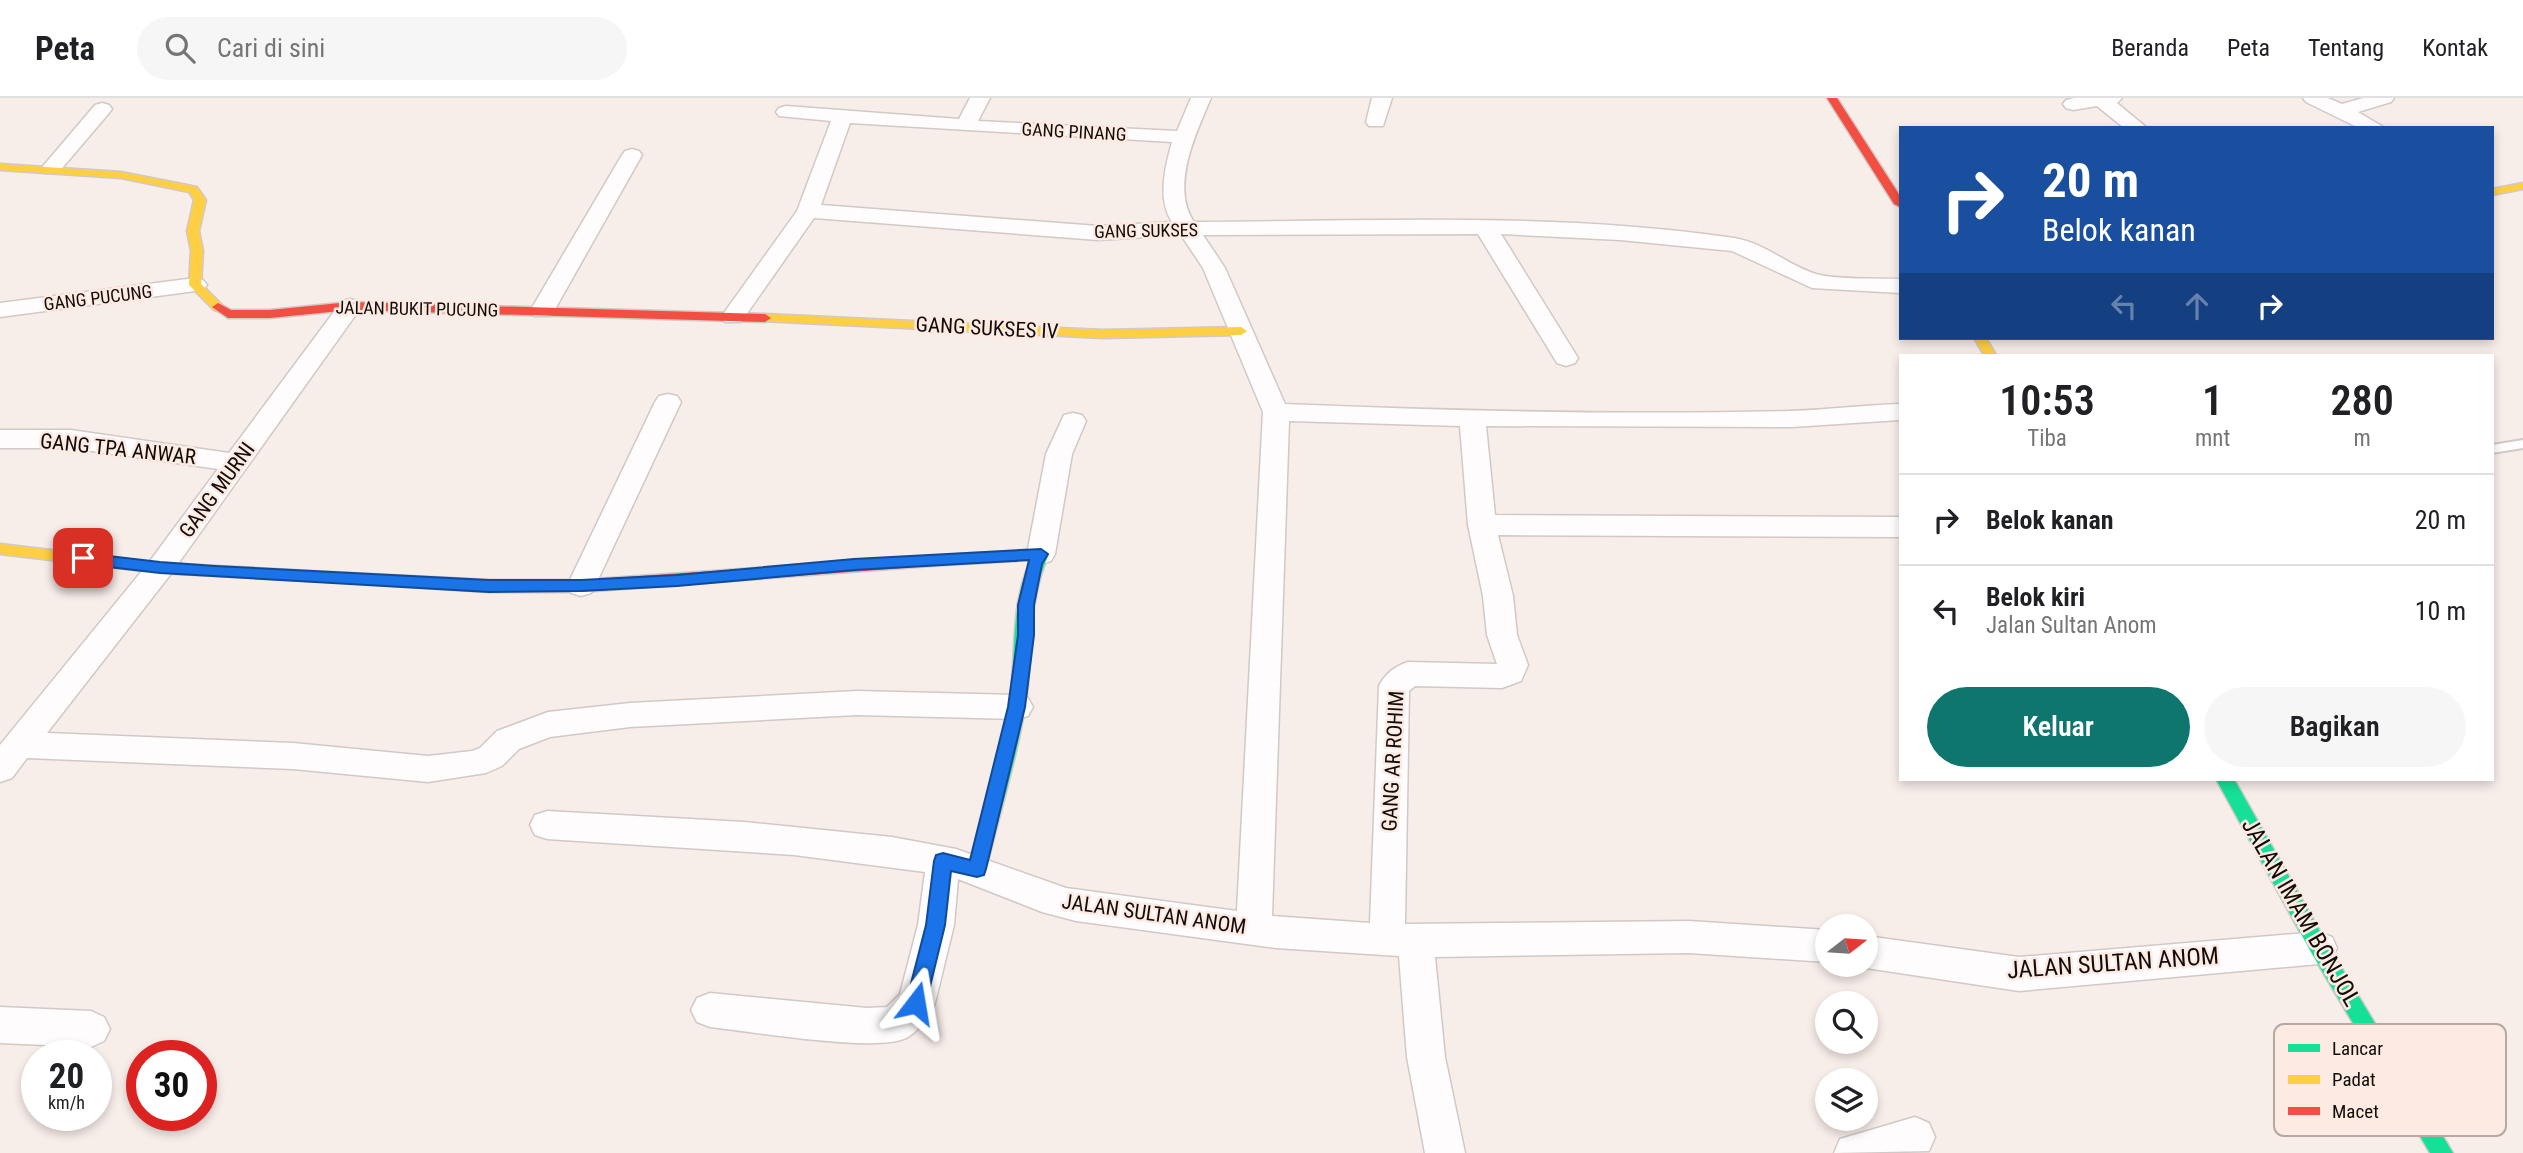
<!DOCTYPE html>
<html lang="id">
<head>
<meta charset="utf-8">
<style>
	:root { --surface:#fff; --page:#f6f6f6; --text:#202124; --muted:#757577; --line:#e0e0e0; --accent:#0f766e }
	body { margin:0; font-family:"Roboto Condensed",sans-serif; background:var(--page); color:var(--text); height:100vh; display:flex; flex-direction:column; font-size:26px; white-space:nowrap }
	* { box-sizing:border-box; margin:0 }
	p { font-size:23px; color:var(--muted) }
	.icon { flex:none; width:38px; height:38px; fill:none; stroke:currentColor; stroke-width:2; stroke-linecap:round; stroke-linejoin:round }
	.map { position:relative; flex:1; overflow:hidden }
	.drawer { position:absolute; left:1899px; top:256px; width:595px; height:427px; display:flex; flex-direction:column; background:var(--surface); border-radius:0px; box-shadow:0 4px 10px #0003 }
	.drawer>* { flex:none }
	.top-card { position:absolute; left:1899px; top:28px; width:595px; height:214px; border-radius:0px; box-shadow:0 4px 10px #0003; background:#1a4fa0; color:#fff; overflow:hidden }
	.needle { width:46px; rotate:73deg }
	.fabs { position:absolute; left:1815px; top:816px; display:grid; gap:14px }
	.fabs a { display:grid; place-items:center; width:63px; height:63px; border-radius:50%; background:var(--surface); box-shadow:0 4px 10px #0003; font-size:35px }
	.speed { position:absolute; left:21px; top:942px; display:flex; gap:14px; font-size:35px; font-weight:700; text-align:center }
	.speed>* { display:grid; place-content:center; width:91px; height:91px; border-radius:50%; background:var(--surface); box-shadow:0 4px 10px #0003; line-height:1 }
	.speed small { font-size:18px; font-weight:400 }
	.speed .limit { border:10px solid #d22; background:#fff; color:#111 }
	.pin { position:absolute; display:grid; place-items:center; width:60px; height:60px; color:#fff; margin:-30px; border-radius:14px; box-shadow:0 4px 10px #0006 }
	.me { position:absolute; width:77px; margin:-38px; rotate:14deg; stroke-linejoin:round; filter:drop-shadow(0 0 5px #0008) }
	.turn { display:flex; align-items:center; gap:24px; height:147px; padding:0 28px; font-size:32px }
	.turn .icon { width:91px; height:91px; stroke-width:2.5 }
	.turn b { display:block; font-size:49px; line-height:60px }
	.lanes { display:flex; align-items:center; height:66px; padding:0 28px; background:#0003; justify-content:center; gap:35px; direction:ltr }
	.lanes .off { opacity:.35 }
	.eta { display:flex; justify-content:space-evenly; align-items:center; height:119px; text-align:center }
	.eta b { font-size:42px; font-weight:600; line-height:49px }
	.primary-button { display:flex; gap:14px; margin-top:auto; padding:14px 28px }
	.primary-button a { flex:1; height:80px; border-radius:42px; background:var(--accent); color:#fff; font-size:28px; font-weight:600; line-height:80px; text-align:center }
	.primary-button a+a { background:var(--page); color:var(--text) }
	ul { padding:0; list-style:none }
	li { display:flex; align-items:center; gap:21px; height:91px; padding:0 28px; border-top:2px solid var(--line) }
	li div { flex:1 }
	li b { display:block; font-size:26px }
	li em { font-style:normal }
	header { display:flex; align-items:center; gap:42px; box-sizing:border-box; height:98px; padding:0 35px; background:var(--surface); border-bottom:2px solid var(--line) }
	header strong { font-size:33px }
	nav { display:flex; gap:38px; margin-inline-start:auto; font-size:24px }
	.search { width:490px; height:63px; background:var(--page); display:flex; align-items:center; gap:18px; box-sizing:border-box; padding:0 24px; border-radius:38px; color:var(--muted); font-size:26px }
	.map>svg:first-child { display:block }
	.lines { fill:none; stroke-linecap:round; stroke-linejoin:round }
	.lane-casing { stroke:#d1c9c6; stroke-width:4 }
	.street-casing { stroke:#d1c9c6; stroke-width:3 }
	.fast-casing { stroke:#d1c9c6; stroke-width:3 }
	.slow-casing { stroke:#d1c9c6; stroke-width:3 }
	.jam-casing { stroke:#d1c9c6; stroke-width:3 }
	.lane { fill:#fefcfc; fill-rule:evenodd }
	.street { fill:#fefcfc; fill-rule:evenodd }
	.fast { fill:#16e098; fill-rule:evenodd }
	.slow { fill:#ffcf43; fill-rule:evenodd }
	.jam { fill:#f24e42; fill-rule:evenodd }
	.route { fill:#1a73e8; stroke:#114b97; stroke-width:2 }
	.labels { text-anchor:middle; stroke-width:5; stroke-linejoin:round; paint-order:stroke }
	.far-street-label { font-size:18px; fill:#110c09; stroke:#fdebe3 }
	.street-label { font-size:21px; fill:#110c09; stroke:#fdebe3 }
	.near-street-label { font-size:24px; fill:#110c09; stroke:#fdebe3 }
	.key { fill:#fdebe3; stroke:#b6a8a2; stroke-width:2 }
	.key-label { font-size:19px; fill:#110c09 }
</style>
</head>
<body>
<header>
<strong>Peta</strong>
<div class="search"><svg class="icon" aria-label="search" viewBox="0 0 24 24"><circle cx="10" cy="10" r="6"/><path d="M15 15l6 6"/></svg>Cari di sini</div>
<nav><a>Beranda</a><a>Peta</a><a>Tentang</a><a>Kontak</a></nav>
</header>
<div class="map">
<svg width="2523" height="1055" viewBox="0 0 2523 1055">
	<rect width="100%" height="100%" fill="#f7ede9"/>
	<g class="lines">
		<defs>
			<path id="lane" d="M 2523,342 L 2523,350 L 2492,355 L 2492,347 Z"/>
			<g id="street">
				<path d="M 970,0 L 990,0 L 978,23 L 1177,33 L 1191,0 L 1211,0 C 1196,35 1170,89 1194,124 C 1373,123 1556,114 1734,140 C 1765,145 1787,167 1816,176 C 1836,182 1878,180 1900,181 L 1900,195 L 1812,190 L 1732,153 L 1620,142 L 1501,136 L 1578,260 L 1575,265 L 1566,268 L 1557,265 L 1554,260 L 1478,136 L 1203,137 L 1225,170 L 1285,306 C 1453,313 1622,317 1789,313 C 1826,312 1863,307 1900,306 L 1900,322 L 1792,329 L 1486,328 L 1495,417 L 1900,419 L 1900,439 L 1498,437 L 1513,498 L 1517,537 L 1528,567 L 1521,583 L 1502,590 L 1415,588 L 1409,593 L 1405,826 L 1689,823 L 1827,832 L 1827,864 L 1689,855 L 1435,859 L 1445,959 L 1465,1055 L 1425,1055 L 1407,959 L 1399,858 L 1276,850 L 1076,823 L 1042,814 L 958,781 L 954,827 L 935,905 C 929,917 920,932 908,939 C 881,956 748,933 710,929 L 697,924 L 691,912 L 697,900 L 710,895 L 867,910 L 887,909 L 900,896 L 918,827 L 925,774 L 794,757 L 547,741 L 535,737 L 530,727 L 535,717 L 547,713 L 744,724 L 892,739 L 956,751 L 1066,790 L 1237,813 L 1263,314 L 1203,170 L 1181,137 L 1098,142 L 814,120 L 741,224 L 725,224 L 721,219 L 797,113 L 831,23 L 779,18 L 776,14 L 779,10 L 786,8 L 959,21 ZM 850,25 L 1172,44 C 1165,69 1157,101 1172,124 L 1098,128 L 821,107 ZM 1289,323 L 1460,328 L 1468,427 L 1483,498 L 1487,537 L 1497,566 L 1408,564 C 1395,568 1385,576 1379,588 L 1370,825 L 1272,818 Z"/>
				<path d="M 1372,0 L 1392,0 L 1383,28 L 1369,28 L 1366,24 Z"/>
				<path d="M 2074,0 L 2122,0 L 2117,5 L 2147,30 L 2124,30 L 2097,8 L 2073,12 L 2066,10 L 2063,6 L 2066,2 Z"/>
				<path d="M 2303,0 L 2328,0 L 2342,6 L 2363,0 L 2394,0 L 2391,4 L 2358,14 L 2385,30 L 2359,30 L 2306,4 Z"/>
				<path d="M 102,5 L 109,7 L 112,11 L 109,15 L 58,75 L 44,75 L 41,71 L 44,67 L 95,7 Z"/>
				<path d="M 632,51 L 639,53 L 642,57 L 554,213 L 550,218 L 534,218 L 530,213 L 622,57 L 625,53 Z"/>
				<path d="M 195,180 L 203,182 L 207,187 L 203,192 L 0,219 L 0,205 Z"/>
				<path d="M 350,201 L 358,203 L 362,208 L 170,477 L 47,635 L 293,645 L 428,658 L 472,653 L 480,650 L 497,633 L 548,614 L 630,605 L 857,593 L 1017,597 L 1028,600 L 1033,609 L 1028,618 L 1017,621 L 857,617 L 630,629 L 550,639 L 519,651 L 502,668 L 486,675 L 428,684 L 293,671 L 27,660 L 12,680 L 0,684 L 0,647 L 150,463 L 218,371 L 71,350 L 0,350 L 0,332 L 71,332 L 229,355 L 342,203 Z"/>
				<path d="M 668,296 L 677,298 L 681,304 L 595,488 L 591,495 L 581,498 L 571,495 L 567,488 L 655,304 L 659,298 Z"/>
				<path d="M 1073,315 L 1082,317 L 1086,323 L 1072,356 L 1055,456 L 1051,463 L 1041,466 L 1031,463 L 1027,456 L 1046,356 L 1064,317 Z"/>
				<path d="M 2319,834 L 2332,839 L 2337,850 L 2332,861 L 2319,866 L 2019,893 L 1866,870 L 1855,866 L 1866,866 L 1866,838 L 2019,859 Z"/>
				<path d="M 0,909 L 91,913 L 104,919 L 110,931 L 104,943 L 91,949 L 0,945 Z"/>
				<path d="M 1915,1019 L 1929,1025 L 1935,1039 L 1929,1053 L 1834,1055 L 1840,1041 Z"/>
			</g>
			<g id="fast">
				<path d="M 1041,451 L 1049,456 C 1026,505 1034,557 1025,609 C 1016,664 999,717 986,771 L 983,777 L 977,779 L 971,777 L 968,771 C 981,717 999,664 1009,610 C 1017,561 1009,508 1031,462 L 944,467 L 936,462 L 944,457 Z"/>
				<path d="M 2216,681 L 2234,681 L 2326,844 L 2453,1055 L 2430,1055 L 2312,856 Z"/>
			</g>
			<g id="slow">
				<path d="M 0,66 L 121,74 L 197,89 L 206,102 L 199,133 L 203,153 L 201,186 L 224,209 L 218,213 L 214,212 L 189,187 L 191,153 L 187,133 L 194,102 L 189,94 L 121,80 L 0,72 Z"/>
				<path d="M 2523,85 L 2523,91 L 2492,97 L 2492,91 Z"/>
				<path d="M 765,216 L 1103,232 L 1241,229 L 1247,233 L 1241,237 L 1103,240 L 761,223 L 759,220 Z"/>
				<path d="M 1974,240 L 1986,240 L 1996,257 L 1984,257 Z"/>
				<path d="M 0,446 L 160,465 L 349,475 L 357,480 L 349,485 L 160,475 L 0,456 Z"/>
			</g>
			<g id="jam">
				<path d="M 1827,0 L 1837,0 L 1900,98 L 1900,109 L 1894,106 Z"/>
				<path d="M 350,204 L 765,216 L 771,220 L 765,224 L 350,212 L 270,220 L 228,220 L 212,209 L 218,205 L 231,212 L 270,212 Z"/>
				<path d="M 944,457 L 952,462 L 944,467 L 581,494 L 489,494 L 349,485 L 341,480 L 349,475 L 489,482 L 581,482 Z"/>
			</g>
		</defs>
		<use href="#lane" class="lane-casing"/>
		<use href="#street" class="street-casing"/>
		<use href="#fast" class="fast-casing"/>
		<use href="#slow" class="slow-casing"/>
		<use href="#jam" class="jam-casing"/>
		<use href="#lane" class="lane"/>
		<use href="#street" class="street"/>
		<use href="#fast" class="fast"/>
		<use href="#slow" class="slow"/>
		<use href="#jam" class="jam"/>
	</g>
	<path class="route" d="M 1041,451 L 1048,456 L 1042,466 L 1034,507 L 1034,537 L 1025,609 L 986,771 L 984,777 L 977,779 L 951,773 L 945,827 L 926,905 L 923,912 L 916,914 L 909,912 L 906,905 L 926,827 L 934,763 L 936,757 L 943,755 L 970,762 L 1008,609 L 1018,537 L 1018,507 L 1029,462 L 854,472 L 677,488 L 581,493 L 489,494 L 160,475 L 83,466 L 76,460 L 83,455 L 160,464 L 215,468 L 489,482 L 581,482 L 677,477 L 854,461 Z"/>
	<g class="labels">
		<g class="far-street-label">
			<text transform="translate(1074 34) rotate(3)" y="6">GANG PINANG</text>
			<text transform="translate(1146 133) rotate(-1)" y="6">GANG SUKSES</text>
			<text transform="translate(98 200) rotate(-7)" y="6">GANG PUCUNG</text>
			<text transform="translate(417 211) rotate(1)" y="6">JALAN BUKIT PUCUNG</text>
		</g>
		<g class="street-label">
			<text transform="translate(987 230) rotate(3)" y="7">GANG SUKSES IV</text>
			<text transform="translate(118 351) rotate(6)" y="7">GANG TPA ANWAR</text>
			<text transform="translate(217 392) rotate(-54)" y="7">GANG MURNI</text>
			<text transform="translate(1393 663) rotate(-87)" y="7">GANG AR ROHIM</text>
			<text transform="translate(1154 816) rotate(8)" y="7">JALAN SULTAN ANOM</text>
		</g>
		<g class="near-street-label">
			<text transform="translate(2301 814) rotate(60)" y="8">JALAN IMAM BONJOL</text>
			<text transform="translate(2113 865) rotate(-4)" y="8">JALAN SULTAN ANOM</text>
		</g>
	</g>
	<rect x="2274" y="926" width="232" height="112" rx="10" class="key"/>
	<rect x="2288" y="946" width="32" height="8" fill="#16e098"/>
	<rect x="2288" y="977" width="32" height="9" fill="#ffcf43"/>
	<rect x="2288" y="1009" width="32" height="8" fill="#f24e42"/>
	<g class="key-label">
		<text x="2332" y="957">Lancar</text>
		<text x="2332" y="988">Padat</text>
		<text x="2332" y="1020">Macet</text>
	</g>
</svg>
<div class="fabs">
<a><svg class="needle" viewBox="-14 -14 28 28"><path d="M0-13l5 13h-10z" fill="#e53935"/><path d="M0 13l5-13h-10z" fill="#757577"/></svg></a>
<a><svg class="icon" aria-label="search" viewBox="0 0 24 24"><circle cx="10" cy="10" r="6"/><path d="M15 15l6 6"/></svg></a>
<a><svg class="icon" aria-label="layers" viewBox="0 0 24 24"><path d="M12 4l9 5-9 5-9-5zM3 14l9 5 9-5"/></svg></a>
</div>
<div class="speed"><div>20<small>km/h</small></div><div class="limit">30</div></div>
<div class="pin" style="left:83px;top:460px;background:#d93025"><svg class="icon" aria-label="arrive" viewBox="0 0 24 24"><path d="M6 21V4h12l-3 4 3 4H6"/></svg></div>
<svg class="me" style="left:916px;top:905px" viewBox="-20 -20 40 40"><path d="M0-17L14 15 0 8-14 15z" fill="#1a73e8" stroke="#fff" stroke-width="4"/></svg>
<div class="top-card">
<div class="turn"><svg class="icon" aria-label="right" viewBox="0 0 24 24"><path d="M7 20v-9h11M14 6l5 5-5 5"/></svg><div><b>20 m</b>Belok kanan</div></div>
<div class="lanes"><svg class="icon off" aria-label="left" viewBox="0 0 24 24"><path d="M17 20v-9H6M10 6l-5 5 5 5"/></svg><svg class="icon off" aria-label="ahead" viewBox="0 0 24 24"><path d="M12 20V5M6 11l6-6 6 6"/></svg><svg class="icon" aria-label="right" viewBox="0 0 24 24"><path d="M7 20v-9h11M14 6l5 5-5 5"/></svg></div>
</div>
<section class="drawer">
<div class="eta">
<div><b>10:53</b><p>Tiba</p></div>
<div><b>1</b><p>mnt</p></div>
<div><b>280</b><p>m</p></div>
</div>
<ul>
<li><svg class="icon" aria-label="right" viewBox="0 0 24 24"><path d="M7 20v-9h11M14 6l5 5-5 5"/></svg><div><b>Belok kanan</b></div><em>20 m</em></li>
<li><svg class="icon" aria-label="left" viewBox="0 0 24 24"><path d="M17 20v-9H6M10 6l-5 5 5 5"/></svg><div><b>Belok kiri</b><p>Jalan Sultan Anom</p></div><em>10 m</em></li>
</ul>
<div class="primary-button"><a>Keluar</a><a>Bagikan</a></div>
</section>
</div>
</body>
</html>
